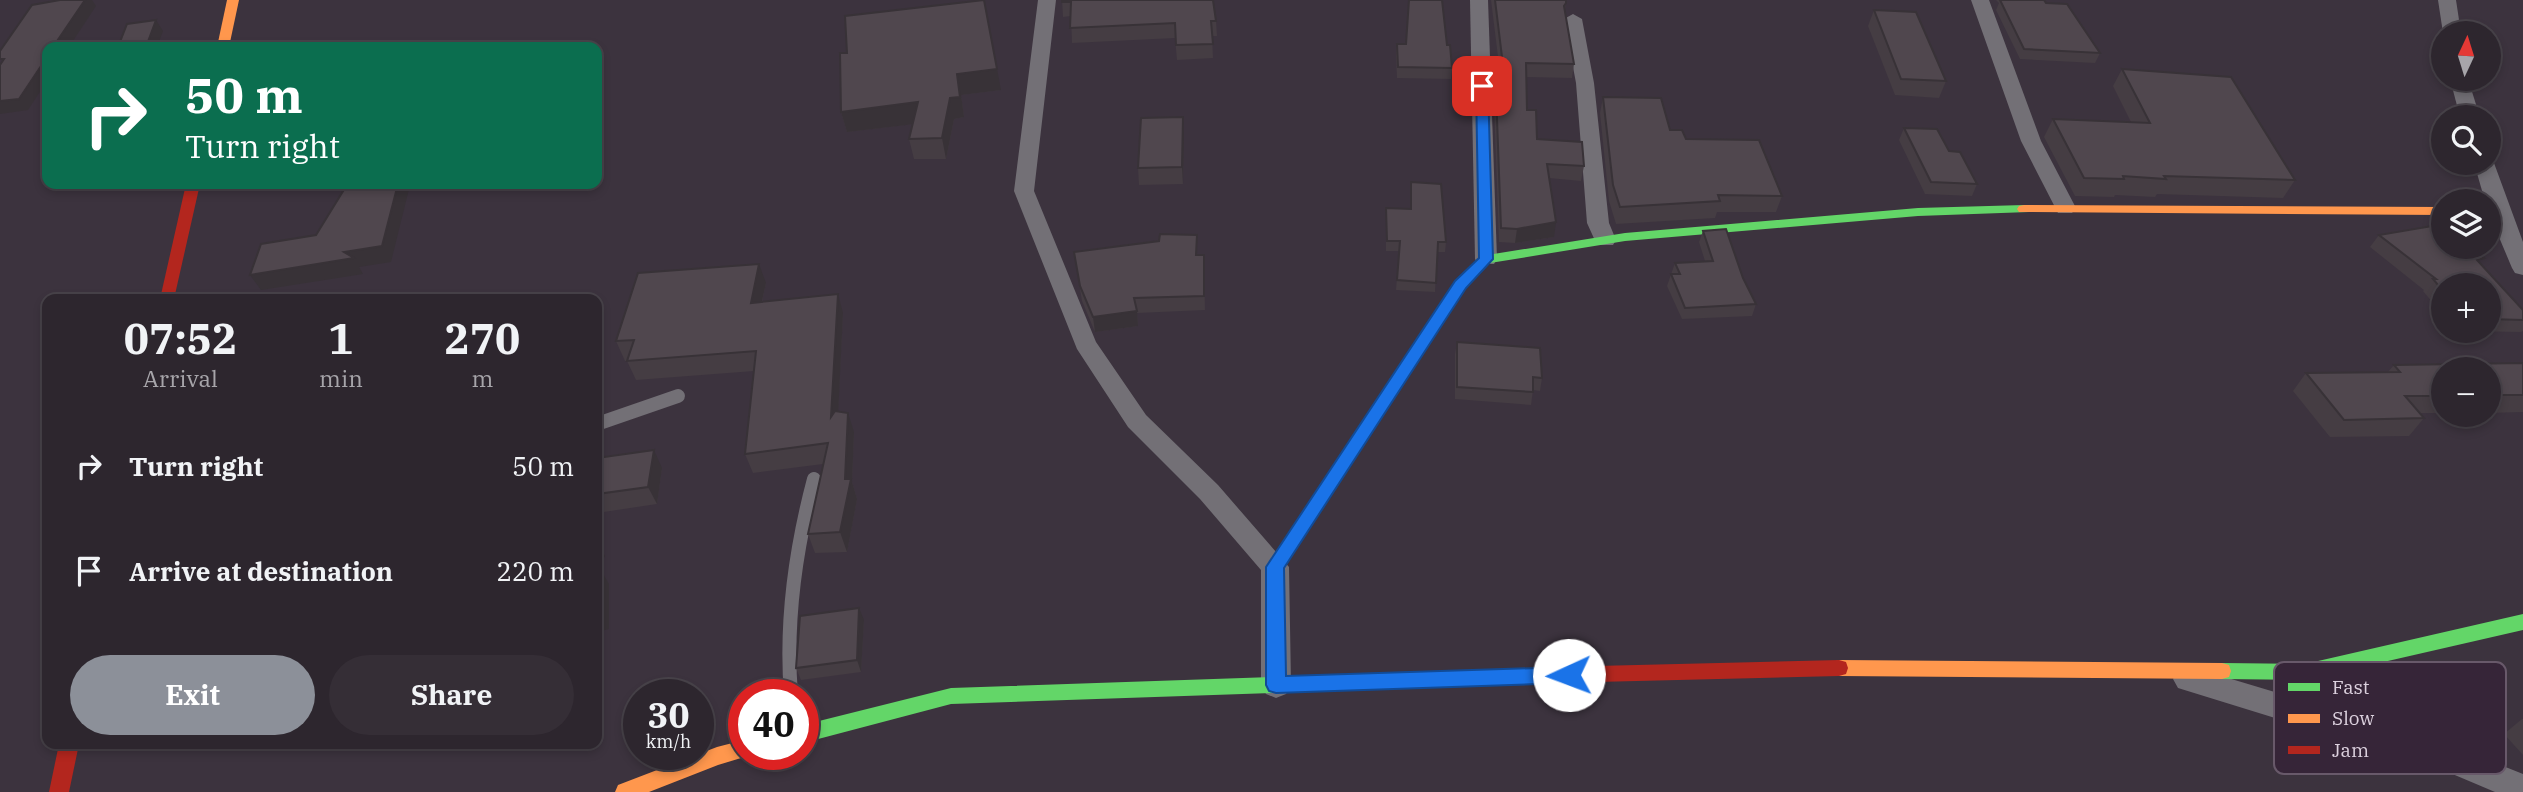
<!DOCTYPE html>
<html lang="en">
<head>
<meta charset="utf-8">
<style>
	:root { --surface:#2d262e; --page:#352e36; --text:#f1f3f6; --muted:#a7a5aa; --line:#48434a; --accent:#8c9099 }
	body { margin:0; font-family:"IBM Plex Serif",serif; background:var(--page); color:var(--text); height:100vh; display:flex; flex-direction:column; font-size:26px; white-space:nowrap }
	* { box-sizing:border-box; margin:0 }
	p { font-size:23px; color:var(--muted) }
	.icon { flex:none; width:38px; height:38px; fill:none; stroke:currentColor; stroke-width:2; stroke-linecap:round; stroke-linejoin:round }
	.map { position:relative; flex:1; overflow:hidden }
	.drawer { position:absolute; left:42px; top:294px; width:560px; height:455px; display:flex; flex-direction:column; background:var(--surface); border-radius:14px; box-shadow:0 4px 10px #0003,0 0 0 2px var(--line) }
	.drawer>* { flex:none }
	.hud { position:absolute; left:42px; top:42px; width:560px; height:147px; border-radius:14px; box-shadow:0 4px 10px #0003,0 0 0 2px var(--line); background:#0b6e4f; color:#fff; overflow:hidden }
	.needle { width:46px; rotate:4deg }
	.tools { position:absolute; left:2431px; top:21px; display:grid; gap:14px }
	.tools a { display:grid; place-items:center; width:70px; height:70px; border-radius:50%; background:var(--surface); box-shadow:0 4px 10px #0003,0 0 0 2px var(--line); font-size:35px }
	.speed { position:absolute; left:623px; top:679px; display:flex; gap:14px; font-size:35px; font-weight:700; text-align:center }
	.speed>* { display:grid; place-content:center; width:91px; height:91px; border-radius:50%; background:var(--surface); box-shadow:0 4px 10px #0003,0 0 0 2px var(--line); line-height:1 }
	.speed small { font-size:18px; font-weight:400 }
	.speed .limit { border:10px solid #d22; background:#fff; color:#111 }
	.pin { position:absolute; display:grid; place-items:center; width:60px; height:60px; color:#fff; margin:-30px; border-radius:14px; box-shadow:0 4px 10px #0006 }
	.me { position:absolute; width:77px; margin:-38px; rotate:268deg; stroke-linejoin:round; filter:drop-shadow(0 0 5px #0008) }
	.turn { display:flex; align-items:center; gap:24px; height:147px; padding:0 28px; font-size:32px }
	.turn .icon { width:91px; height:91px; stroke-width:2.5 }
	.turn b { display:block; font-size:49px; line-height:60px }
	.eta { display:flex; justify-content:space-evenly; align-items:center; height:119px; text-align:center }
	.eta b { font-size:42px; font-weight:700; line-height:49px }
	.primary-button { display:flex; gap:14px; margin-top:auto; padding:14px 28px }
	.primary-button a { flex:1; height:80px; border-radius:42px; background:var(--accent); color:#fff; font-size:28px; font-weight:700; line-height:80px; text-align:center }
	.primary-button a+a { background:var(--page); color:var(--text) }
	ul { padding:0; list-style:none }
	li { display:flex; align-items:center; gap:21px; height:105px; padding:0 28px }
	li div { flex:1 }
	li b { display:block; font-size:26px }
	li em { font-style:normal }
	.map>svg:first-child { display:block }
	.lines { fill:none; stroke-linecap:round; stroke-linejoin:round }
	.lane { stroke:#737076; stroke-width:14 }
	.street { fill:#737076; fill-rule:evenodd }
	.fast { fill:#63d668; fill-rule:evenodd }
	.slow { fill:#ff974d; fill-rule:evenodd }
	.jam { fill:#b3261e; fill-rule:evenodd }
	.wall { fill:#453d43 }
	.shaded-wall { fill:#383237 }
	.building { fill:#50474e; stroke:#383237; stroke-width:2 }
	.route { fill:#1a73e8; stroke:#114b97; stroke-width:2 }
	.key { fill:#362538; stroke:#68596a; stroke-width:2 }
	.key-label { font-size:19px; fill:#dcd1de }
</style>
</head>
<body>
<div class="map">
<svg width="2523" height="792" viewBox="0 0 2523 792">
	<rect width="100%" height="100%" fill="#3c333e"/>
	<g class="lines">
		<g class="lane">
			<path d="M 597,424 L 678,396"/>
			<path d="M 791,695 C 785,621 795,551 814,479"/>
		</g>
		<g class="street">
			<path d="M 1038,0 L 1056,0 L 1034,191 L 1096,342 L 1146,415 L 1218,485 L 1289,567 L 1291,685 L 1286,694 L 1276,698 L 1266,694 L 1261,685 L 1261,570 L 1200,499 L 1128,427 L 1077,349 L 1014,191 Z"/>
			<path d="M 1470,0 L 1488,0 L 1497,259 L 1494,264 L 1478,264 L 1475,259 Z"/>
			<path d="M 1971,0 L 1989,0 L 2041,141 L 2076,208 L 2072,213 L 2058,213 L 2021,141 Z"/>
			<path d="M 2438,0 L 2456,0 L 2461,33 L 2443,33 Z"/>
			<path d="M 1573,14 L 1582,19 L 1594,83 L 1609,223 L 1616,240 L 1613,245 L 1597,245 L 1587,223 L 1576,83 L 1564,19 Z"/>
			<path d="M 2450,79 L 2468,79 L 2480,117 L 2460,117 Z"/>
			<path d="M 2488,158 L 2494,163 L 2523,242 L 2523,275 L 2515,273 L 2512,268 L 2488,211 L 2488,201 L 2485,201 L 2474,163 L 2488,163 Z"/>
			<path d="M 2188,666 L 2448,744 L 2523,774 L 2523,792 L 2495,792 L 2443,770 L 2178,688 L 2173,679 L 2178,670 Z"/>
		</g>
		<g class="fast">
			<path d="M 2024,205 L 2029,206 L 2031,209 L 2029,212 L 1918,216 L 1625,241 L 1490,263 L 1465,288 L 1281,572 L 1275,574 L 1269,572 L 1266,567 L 1455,282 L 1481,256 L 1625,233 L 1918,208 Z"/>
			<path d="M 2523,614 L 2523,630 L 2305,680 L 2222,679 L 2215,677 L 2213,671 L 2215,665 L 2222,663 L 2305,664 Z"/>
			<path d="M 1596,666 L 1603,668 L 1605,674 L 1603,680 L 1596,682 L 951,704 L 803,743 L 803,725 L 951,688 Z"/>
		</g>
		<g class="slow">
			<path d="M 227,0 L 239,0 L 229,47 L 217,47 Z"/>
			<path d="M 2024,205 L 2443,207 L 2443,215 L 2019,212 L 2017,209 L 2019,206 Z"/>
			<path d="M 1839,660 L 2222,663 L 2229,665 L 2231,671 L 2229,677 L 2222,679 L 1839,676 L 1832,674 L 1830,668 L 1832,662 Z"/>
			<path d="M 744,740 L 744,754 L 751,755 L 718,765 L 649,792 L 615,792 L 618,785 L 717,747 Z"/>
		</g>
		<g class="jam">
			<path d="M 186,184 L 200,184 L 174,299 L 160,299 Z"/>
			<path d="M 1839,660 L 1846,662 L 1848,668 L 1846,674 L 1839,676 L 1596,682 L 1589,680 L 1587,674 L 1589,668 L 1596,666 Z"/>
			<path d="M 59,744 L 79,744 L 69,792 L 49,792 Z"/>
		</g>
	</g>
	<g class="wall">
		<path d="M 1062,0 L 1216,21 L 1217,36 L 1212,36 L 1213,58 L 1177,60 L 1175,38 L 1072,43 L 1071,16 L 1063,17 Z"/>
		<path d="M 1491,0 L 1566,0 L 1565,11 L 1574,64 L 1572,78 L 1526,77 L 1527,110 L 1537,139 L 1584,166 L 1581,181 L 1549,178 L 1554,237 L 1515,243 L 1499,242 L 1493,78 L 1495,64 L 1499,65 Z"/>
		<path d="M 1996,0 L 2044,0 L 2100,53 L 2095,63 L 2020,59 L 1996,10 L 1999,3 Z"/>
		<path d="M 1874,10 L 1946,81 L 1939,98 L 1895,95 L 1868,26 Z"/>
		<path d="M 1397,44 L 1447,45 L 1452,68 L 1451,79 L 1397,78 L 1396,55 Z"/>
		<path d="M 840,53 L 1001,90 L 961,95 L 964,117 L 954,119 L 946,159 L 914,159 L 909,139 L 913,124 L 847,132 L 841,112 Z"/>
		<path d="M 2122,69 L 2295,180 L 2283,198 L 2157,194 L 2155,197 L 2115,195 L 2114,197 L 2075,196 L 2044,137 L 2053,119 L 2131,122 L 2113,86 Z"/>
		<path d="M 1603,97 L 1670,130 L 1782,196 L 1776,212 L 1717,212 L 1715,218 L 1616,224 L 1609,201 L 1600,113 Z"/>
		<path d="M 1904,128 L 1949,151 L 1977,184 L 1972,196 L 1925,194 L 1899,140 Z"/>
		<path d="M 1184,134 L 1183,184 L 1139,185 L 1138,168 Z"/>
		<path d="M 1411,182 L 1446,242 L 1445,252 L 1437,252 L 1435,292 L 1396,290 L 1399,251 L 1386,251 L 1386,208 L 1410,209 Z"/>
		<path d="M 1703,231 L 1743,278 L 1756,304 L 1752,316 L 1682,319 L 1667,286 L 1675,263 L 1705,261 L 1699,242 Z"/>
		<path d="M 1197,235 L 1197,255 L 1204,269 L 1205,310 L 1137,313 L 1138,326 L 1095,332 L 1082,301 L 1074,252 Z"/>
		<path d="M 2379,235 L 2480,263 L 2523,310 L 2523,331 L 2521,332 L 2469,331 L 2488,331 L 2488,285 L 2443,285 L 2443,315 L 2423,291 L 2424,290 L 2370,247 Z"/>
		<path d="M 766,283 L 762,302 L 843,313 L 838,412 L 854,432 L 852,482 L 857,499 L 847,552 L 815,553 L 808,534 L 823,464 L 753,473 L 745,454 L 754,371 L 636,380 L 627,361 L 625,361 L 616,341 Z"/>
		<path d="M 1457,342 L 1542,378 L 1540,391 L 1533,390 L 1531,405 L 1455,399 L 1455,354 Z"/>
		<path d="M 2523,363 L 2523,412 L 2488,413 L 2488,369 L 2443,369 L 2443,413 L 2419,413 L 2424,418 L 2409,436 L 2330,437 L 2293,391 L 2306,373 L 2388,372 L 2394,365 Z"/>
		<path d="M 597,458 L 662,468 L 657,504 L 597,513 Z"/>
		<path d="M 864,620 L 861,672 L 801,680 L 796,668 Z"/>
		<path d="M 2522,719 L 2523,719 L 2523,755 L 2504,734 Z"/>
	</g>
	<g class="shaded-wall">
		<path d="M 85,0 L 92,0 L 96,6 L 69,47 L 53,47 Z"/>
		<path d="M 156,20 L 163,31 L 157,47 L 146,47 Z"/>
		<path d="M 47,57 L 47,81 L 28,110 L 0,114 L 0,101 Z"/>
		<path d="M 997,69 L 1001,90 L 961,95 L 964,117 L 954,119 L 946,159 L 942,138 L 950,98 L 957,74 Z"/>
		<path d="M 918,102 L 923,123 L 847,132 L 841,112 Z"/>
		<path d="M 1183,117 L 1184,134 L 1183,184 L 1182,167 Z"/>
		<path d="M 399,184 L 410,184 L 410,185 L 391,262 L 359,267 L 363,274 L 261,290 L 250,275 L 344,252 Z"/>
		<path d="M 1556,222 L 1554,237 L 1515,243 L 1517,229 Z"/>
		<path d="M 759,264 L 766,283 L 757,323 L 751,303 Z"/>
		<path d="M 838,294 L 843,313 L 837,437 L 831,417 Z"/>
		<path d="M 1137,311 L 1138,326 L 1095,332 L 1093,317 Z"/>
		<path d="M 848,413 L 854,432 L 852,482 L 857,499 L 847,552 L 840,532 L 845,479 Z"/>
		<path d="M 654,450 L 662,468 L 657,504 L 648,487 Z"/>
		<path d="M 597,541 L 605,556 L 599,567 L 609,584 L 609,629 L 597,632 Z"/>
		<path d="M 859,608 L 864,620 L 861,672 L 857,660 Z"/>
	</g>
	<g class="building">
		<path d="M 60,0 L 85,0 L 53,47 L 47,47 L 47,57 L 19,99 L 0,101 L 0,65 L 4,59 L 0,59 L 0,51 L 32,5 Z"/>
		<path d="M 984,0 L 997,69 L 957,74 L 960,97 L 950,98 L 942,138 L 909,139 L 918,102 L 841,112 L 840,53 L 847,53 L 845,16 Z"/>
		<path d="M 1062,0 L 1213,0 L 1216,21 L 1211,21 L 1213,44 L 1176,45 L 1175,23 L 1070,28 L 1071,2 L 1062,2 Z"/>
		<path d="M 1409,0 L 1442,0 L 1447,45 L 1450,45 L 1452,68 L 1398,67 L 1397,44 L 1406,44 Z"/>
		<path d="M 1495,0 L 1566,0 L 1566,3 L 1564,6 L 1574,64 L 1526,63 L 1527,110 L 1536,110 L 1537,139 L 1582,142 L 1584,166 L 1547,164 L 1556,222 L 1517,229 L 1501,228 L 1495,64 L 1503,65 Z"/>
		<path d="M 2000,0 L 2044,0 L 2046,3 L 2067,4 L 2100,53 L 2024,49 Z"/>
		<path d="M 1874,10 L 1916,12 L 1946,81 L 1901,79 Z"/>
		<path d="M 156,20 L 146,47 L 118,47 L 127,24 Z"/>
		<path d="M 2122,69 L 2231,77 L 2295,180 L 2164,176 L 2166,179 L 2123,176 L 2124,179 L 2084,178 L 2053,119 L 2150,123 Z"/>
		<path d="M 1603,97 L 1661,98 L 1670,130 L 1682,130 L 1686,139 L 1759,140 L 1782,196 L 1718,195 L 1720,201 L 1620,207 L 1613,185 Z"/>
		<path d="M 1183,117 L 1182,167 L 1138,168 L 1141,118 Z"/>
		<path d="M 1904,128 L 1937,129 L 1949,151 L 1960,152 L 1977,184 L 1931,182 Z"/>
		<path d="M 1411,182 L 1441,184 L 1446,242 L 1438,242 L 1436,283 L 1397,280 L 1400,241 L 1387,241 L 1386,208 L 1411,209 Z"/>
		<path d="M 352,184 L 398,184 L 382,246 L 344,252 L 354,258 L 250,275 L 261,244 L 316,235 L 345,188 L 352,187 Z"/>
		<path d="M 2438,225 L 2443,228 L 2443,247 L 2468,247 L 2484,258 L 2477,260 L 2523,310 L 2523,320 L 2488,319 L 2488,285 L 2443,285 L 2443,291 L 2433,279 L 2436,279 L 2379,235 Z"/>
		<path d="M 1726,229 L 1743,278 L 1756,304 L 1685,308 L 1671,274 L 1680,274 L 1675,263 L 1713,261 L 1703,231 Z"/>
		<path d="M 1160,234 L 1197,235 L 1196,255 L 1204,255 L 1204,296 L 1134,298 L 1137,311 L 1093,317 L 1080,286 L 1074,252 L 1159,241 Z"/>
		<path d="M 759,264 L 751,303 L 838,294 L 831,417 L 835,411 L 848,413 L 845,479 L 851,479 L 840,532 L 808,534 L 828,443 L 745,454 L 756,351 L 627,361 L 634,340 L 616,341 L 638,273 Z"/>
		<path d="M 1457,342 L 1540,348 L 1542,378 L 1533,377 L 1533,392 L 1457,387 Z"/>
		<path d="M 2523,363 L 2523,395 L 2488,395 L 2488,369 L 2443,369 L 2443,396 L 2405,396 L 2424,418 L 2344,420 L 2306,373 L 2400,372 L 2394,365 Z"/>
		<path d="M 654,450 L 648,487 L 597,494 L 597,458 Z"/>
		<path d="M 597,565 L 598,565 L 597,609 Z"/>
		<path d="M 859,608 L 857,660 L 796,668 L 800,616 Z"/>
	</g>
	<path class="route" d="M 1482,83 L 1488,86 L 1493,259 L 1466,288 L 1284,568 L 1286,676 L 1569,667 L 1576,669 L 1579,675 L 1576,681 L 1569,683 L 1276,693 L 1269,691 L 1266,685 L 1266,567 L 1455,281 L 1479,258 L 1476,86 Z"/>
	<rect x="2274" y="662" width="232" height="112" rx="10" class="key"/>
	<rect x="2288" y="683" width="32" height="8" fill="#63d668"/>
	<rect x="2288" y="714" width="32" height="9" fill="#ff974d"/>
	<rect x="2288" y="746" width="32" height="8" fill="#b3261e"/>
	<g class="key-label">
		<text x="2332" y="694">Fast</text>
		<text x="2332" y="725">Slow</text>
		<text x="2332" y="757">Jam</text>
	</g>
</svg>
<div class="tools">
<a><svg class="needle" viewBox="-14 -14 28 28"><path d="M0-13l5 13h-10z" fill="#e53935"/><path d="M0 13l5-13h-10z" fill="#a7a5aa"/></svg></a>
<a><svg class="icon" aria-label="search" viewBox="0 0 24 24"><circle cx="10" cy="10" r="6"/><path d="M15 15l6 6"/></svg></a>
<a><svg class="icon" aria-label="layers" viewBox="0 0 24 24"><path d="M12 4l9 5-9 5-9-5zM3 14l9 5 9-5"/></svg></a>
<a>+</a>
<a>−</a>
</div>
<div class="speed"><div>30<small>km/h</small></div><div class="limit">40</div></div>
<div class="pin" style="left:1482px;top:86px;background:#d93025"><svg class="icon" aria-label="arrive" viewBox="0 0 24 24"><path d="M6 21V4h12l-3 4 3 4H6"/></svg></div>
<svg class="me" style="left:1569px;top:675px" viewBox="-20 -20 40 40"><circle r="19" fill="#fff"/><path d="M0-13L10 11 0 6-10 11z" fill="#1a73e8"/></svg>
<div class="hud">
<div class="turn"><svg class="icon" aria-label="right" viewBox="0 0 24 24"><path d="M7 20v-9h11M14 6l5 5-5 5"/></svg><div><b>50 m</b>Turn right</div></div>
</div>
<section class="drawer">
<div class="eta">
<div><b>07:52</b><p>Arrival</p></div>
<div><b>1</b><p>min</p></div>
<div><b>270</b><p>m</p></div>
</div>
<ul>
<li><svg class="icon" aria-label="right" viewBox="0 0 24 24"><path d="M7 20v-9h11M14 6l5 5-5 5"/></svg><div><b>Turn right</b></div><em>50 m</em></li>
<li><svg class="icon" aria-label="arrive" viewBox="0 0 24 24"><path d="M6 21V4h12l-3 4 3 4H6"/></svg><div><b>Arrive at destination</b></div><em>220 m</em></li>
</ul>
<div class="primary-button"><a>Exit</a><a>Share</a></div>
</section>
</div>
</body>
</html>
